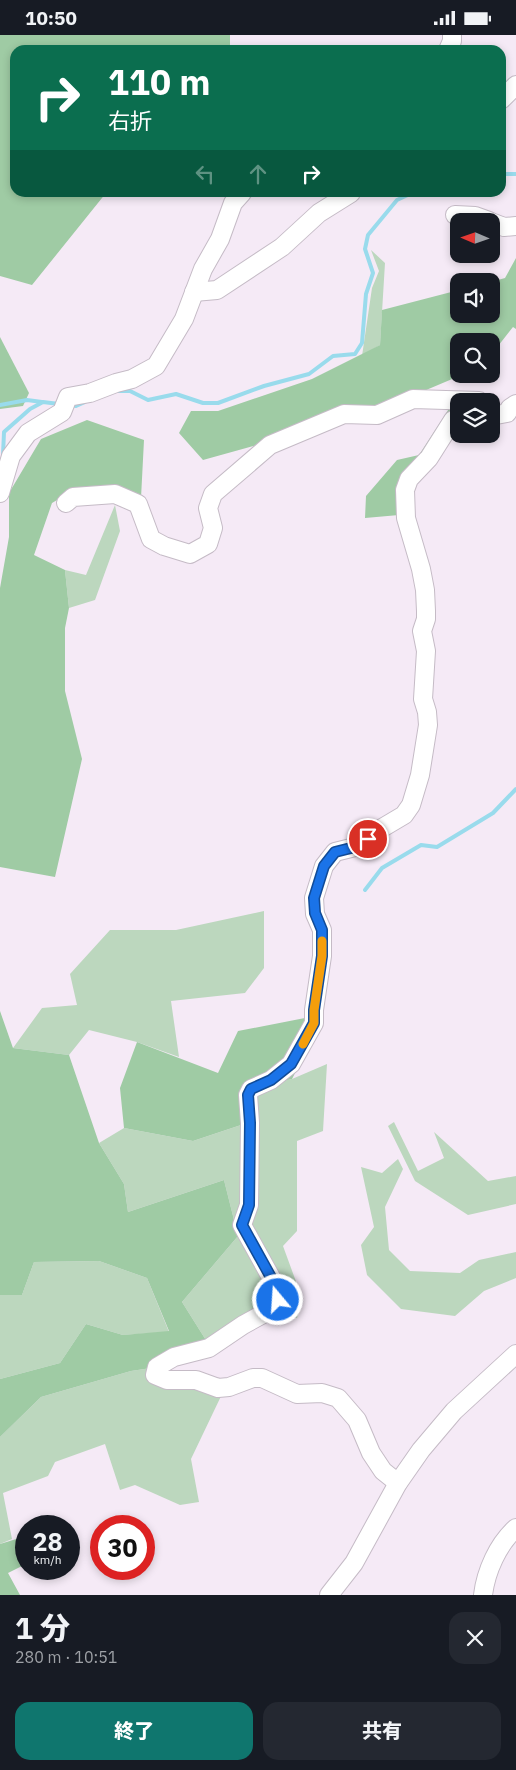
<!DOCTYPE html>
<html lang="ja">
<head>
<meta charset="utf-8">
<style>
	:root { --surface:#171b24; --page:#242831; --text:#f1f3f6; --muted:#9ea1a6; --accent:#0f766e }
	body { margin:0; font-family:"IBM Plex Sans","Noto Sans JP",sans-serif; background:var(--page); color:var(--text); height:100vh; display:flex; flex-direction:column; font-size:19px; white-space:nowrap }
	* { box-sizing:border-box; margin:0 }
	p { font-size:16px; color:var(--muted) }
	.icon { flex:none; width:28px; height:28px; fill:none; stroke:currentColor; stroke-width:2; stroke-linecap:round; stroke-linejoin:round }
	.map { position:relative; height:1560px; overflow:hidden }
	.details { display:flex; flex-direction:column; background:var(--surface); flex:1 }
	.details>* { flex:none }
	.banner { position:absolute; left:10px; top:10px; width:496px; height:152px; border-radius:15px; box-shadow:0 2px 8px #0003; background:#0b6e4f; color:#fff; overflow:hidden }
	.needle { width:32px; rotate:272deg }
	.buttons { position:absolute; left:450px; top:178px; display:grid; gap:10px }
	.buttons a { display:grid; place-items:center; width:50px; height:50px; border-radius:10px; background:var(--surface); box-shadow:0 2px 8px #0003; font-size:25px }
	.speed { position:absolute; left:15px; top:1480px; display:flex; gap:10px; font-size:25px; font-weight:700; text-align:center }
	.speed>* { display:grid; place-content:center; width:65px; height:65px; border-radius:50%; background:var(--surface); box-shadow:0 2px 8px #0003; line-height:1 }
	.speed small { font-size:12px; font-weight:400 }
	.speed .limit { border:8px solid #d22; background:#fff; color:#111 }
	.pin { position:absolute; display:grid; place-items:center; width:42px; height:42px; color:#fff; margin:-21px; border:2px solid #fff; border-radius:50%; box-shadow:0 1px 5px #0007 }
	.me { position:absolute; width:55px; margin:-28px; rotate:342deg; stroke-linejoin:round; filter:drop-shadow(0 0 4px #0008) }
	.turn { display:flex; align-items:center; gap:18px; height:105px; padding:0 15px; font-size:22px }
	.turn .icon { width:65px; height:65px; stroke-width:2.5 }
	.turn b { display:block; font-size:35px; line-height:42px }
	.lanes { display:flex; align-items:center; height:48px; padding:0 15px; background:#0003; justify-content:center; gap:25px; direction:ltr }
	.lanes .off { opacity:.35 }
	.round { display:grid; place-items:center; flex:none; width:52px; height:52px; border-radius:15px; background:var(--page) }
	.summary { display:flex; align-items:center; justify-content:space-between; height:85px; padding:0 15px }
	h1 { font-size:30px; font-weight:800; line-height:38px }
	.action { display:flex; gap:10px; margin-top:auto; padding:10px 15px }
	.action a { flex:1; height:58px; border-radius:15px; background:var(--accent); color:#fff; font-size:20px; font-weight:800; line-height:58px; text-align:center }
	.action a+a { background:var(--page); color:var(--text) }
	.status { display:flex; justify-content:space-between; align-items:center; height:35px; padding:0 25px; background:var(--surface); direction:ltr }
	.status svg { height:14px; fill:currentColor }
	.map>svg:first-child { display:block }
	.green { fill:#bcd7be }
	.forest { fill:#9fcba4 }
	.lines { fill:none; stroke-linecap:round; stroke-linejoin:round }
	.stream { stroke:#99dbec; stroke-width:4 }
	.minor-casing { stroke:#c5bbc6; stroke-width:20 }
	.minor { stroke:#fff; stroke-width:18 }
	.route-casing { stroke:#114b97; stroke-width:12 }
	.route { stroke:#1a73e8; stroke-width:9 }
	.slow { stroke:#f59e0b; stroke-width:9 }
</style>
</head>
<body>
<div class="status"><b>10:50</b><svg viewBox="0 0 49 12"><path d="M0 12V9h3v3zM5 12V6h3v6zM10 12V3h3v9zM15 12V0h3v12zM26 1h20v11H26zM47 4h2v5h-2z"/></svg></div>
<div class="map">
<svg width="516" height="1560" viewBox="0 0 516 1560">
	<rect width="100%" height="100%" fill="#f5eaf6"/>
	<g class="green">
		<path d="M 371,215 L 385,228 L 380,310 L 362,321 L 372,253 L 379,236 Z"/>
		<path d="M 115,470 L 120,496 L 95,565 L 69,573 L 65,535 L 86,540 Z"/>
		<path d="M 264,876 L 264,933 L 245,958 L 171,966 L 179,1022 L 137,1007 L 89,995 L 69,1020 L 13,1013 L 42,973 L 77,970 L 70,939 L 110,895 L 176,895 Z"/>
		<path d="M 327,1029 L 323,1096 L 297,1106 L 297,1196 L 283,1211 L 302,1263 L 297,1283 L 277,1276 L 209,1310 L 182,1267 L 238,1201 L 224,1145 L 128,1177 L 124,1149 L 99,1108 L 124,1093 L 193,1106 L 241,1090 L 246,1054 L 292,1044 Z"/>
		<path d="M 394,1087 L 418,1136 L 444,1123 L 434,1097 L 488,1146 L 516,1141 L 516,1169 L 468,1180 L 415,1146 L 388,1091 Z"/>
		<path d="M 398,1124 L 403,1134 L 385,1172 L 389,1215 L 410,1236 L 460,1238 L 479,1225 L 516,1217 L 516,1243 L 484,1256 L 455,1281 L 401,1274 L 367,1240 L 361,1210 L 374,1192 L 361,1132 L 382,1138 Z"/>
		<path d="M 99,1226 L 147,1243 L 169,1297 L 123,1300 L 86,1289 L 60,1328 L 0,1344 L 0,1260 L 22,1260 L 34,1227 Z"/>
		<path d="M 151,1333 L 223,1357 L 191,1424 L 199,1467 L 180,1470 L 135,1450 L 120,1455 L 105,1409 L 55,1427 L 48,1441 L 3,1458 L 12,1504 L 0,1509 L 0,1402 L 41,1362 L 131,1336 Z"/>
	</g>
	<g class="forest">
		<path d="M 0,0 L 230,0 L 230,15 L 15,15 L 15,158 L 106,158 L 32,250 L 0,241 Z"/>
		<path d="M 516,223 L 516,294 L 513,292 L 491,320 L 491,306 L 459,306 L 459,339 L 464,339 L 412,361 L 264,408 L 203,425 L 179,398 L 191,376 L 218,376 L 312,344 L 380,310 L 382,275 L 459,255 L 459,279 L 491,279 L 491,247 L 505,243 Z"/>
		<path d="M 0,302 L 29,358 L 23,371 L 0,374 Z"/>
		<path d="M 452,369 L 459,369 L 459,385 L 410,453 L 399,480 L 365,483 L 366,461 L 397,425 L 419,420 Z"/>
		<path d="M 87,385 L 144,405 L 141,463 L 69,458 L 52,468 L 34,520 L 65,535 L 69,573 L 65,593 L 65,656 L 82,724 L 55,842 L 0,832 L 0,553 L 9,502 L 9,458 L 41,404 Z"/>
		<path d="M 0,976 L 13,1013 L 69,1020 L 99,1108 L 124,1149 L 128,1177 L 224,1145 L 238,1201 L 182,1267 L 209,1310 L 151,1333 L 131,1336 L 41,1362 L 0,1402 L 0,1344 L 60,1328 L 86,1289 L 123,1300 L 169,1296 L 147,1243 L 99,1226 L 34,1227 L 22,1260 L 0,1260 Z"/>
		<path d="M 310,982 L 313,1003 L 292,1044 L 246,1054 L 241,1090 L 193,1106 L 124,1093 L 120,1053 L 137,1007 L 218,1038 L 238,996 Z"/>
		<path d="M 26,1501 L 26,1529 L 8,1538 L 20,1560 L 0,1560 L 0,1509 Z"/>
	</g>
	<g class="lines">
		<g class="stream">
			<path d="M 501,139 L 516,139"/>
			<path d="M 118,356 L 130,356 L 148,365 L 176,359 L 203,368 L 218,368 L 264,351 L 309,339 L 333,321 L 355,319 L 362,308 L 366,259 L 373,238 L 365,214 L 368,200 L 397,165 L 412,158"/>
			<path d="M 0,370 L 27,365 L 42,367"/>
			<path d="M 71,370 L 76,371 L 85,367"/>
			<path d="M 3,420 L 4,397 L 30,374 L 43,367 L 59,369"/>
			<path d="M 365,855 L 382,833 L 421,810 L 437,812 L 493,778 L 516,754"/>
		</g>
		<defs>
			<g id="minor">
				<path d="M 448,15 L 452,6 L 452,0"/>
				<path d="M 501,65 L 516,50"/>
				<path d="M 455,180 L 475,181 L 489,186"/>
				<path d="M 491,187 L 504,192 L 516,191"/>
				<path d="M 194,257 L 217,255 L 282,212 L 319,178 L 351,158"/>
				<path d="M 491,381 L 507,378 L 510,373 L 516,369"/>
				<path d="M 0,458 L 11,421 L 28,398 L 62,377 L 68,362 L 90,358 L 116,348 L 132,344 L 156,331 L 184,284 L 203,234 L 220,204 L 233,168 L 242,158"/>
				<path d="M 66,468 L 73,462 L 115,459 L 138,469 L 151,504 L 164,511 L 190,519 L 208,509 L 213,493 L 208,473 L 213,459 L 270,410 L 344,379 L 377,380 L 413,364 L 479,366"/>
				<path d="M 398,1448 L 383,1436 L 371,1418 L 357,1385 L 338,1363 L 322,1358 L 297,1359 L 262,1343 L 253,1343 L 229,1352 L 218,1353 L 196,1345 L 167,1345 L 155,1340 L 157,1332 L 174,1322 L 209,1313 L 243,1290 L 274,1273 L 278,1265 L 278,1255 L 242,1190 L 249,1170 L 250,1088 L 248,1060 L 251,1054 L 271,1045 L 291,1029 L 314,988 L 314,975 L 322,921 L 322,895 L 315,879 L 314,863 L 324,831 L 335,817 L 359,811 L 377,796 L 404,780 L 411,770 L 420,740 L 428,690 L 427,677 L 423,664 L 426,616 L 422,596 L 426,584 L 426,576 L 425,555 L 421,534 L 406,483 L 405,455 L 409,444 L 429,423 L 453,385 L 459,383"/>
				<path d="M 329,1560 L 354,1528 L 398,1448 L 421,1415 L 454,1376 L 516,1319"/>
				<path d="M 483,1560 C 486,1536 498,1509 516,1493"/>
			</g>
		</defs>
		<use href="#minor" class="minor-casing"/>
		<use href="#minor" class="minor"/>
	</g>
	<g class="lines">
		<defs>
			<path id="route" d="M 278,1265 L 278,1255 L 242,1190 L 249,1170 L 250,1088 L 248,1060 L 251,1054 L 271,1045 L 291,1029 L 314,988 L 314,975 L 322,921 L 322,895 L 315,878 L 314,863 L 324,831 L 335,817 L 359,811 L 368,804"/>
		</defs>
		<use href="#route" class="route-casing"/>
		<use href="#route" class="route"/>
		<path class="slow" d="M 303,1009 L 314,988 L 314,975 L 322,921 L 322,906"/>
	</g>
</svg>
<div class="buttons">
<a><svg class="needle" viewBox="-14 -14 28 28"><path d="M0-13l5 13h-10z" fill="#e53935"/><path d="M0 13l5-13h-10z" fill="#9ea1a6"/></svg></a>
<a><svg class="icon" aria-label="sound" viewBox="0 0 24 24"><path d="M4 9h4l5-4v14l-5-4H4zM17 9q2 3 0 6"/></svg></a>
<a><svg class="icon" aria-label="search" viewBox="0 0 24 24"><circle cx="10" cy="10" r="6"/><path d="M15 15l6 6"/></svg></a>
<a><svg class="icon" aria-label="layers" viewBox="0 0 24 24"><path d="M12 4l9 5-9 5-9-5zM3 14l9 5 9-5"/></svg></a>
</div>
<div class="speed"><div>28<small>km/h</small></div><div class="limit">30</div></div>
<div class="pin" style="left:368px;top:804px;background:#d93025"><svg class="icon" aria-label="arrive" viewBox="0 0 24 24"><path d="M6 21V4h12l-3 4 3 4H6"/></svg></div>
<svg class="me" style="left:278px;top:1265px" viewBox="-20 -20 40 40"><circle r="17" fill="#1a73e8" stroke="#fff" stroke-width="3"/><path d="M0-11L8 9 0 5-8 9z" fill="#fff"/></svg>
<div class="banner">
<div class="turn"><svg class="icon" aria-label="right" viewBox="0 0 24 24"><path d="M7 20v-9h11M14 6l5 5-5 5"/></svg><div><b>110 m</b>右折</div></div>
<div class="lanes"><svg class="icon off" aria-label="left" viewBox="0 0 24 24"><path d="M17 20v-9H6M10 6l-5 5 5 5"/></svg><svg class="icon off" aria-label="ahead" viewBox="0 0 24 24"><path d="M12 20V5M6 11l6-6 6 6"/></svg><svg class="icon" aria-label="right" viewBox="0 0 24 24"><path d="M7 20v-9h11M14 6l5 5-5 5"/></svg></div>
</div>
</div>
<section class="details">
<div class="summary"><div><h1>1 分</h1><p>280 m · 10:51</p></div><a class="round"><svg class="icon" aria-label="close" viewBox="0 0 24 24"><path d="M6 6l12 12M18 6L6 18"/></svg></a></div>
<div class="action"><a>終了</a><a>共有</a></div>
</section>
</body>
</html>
